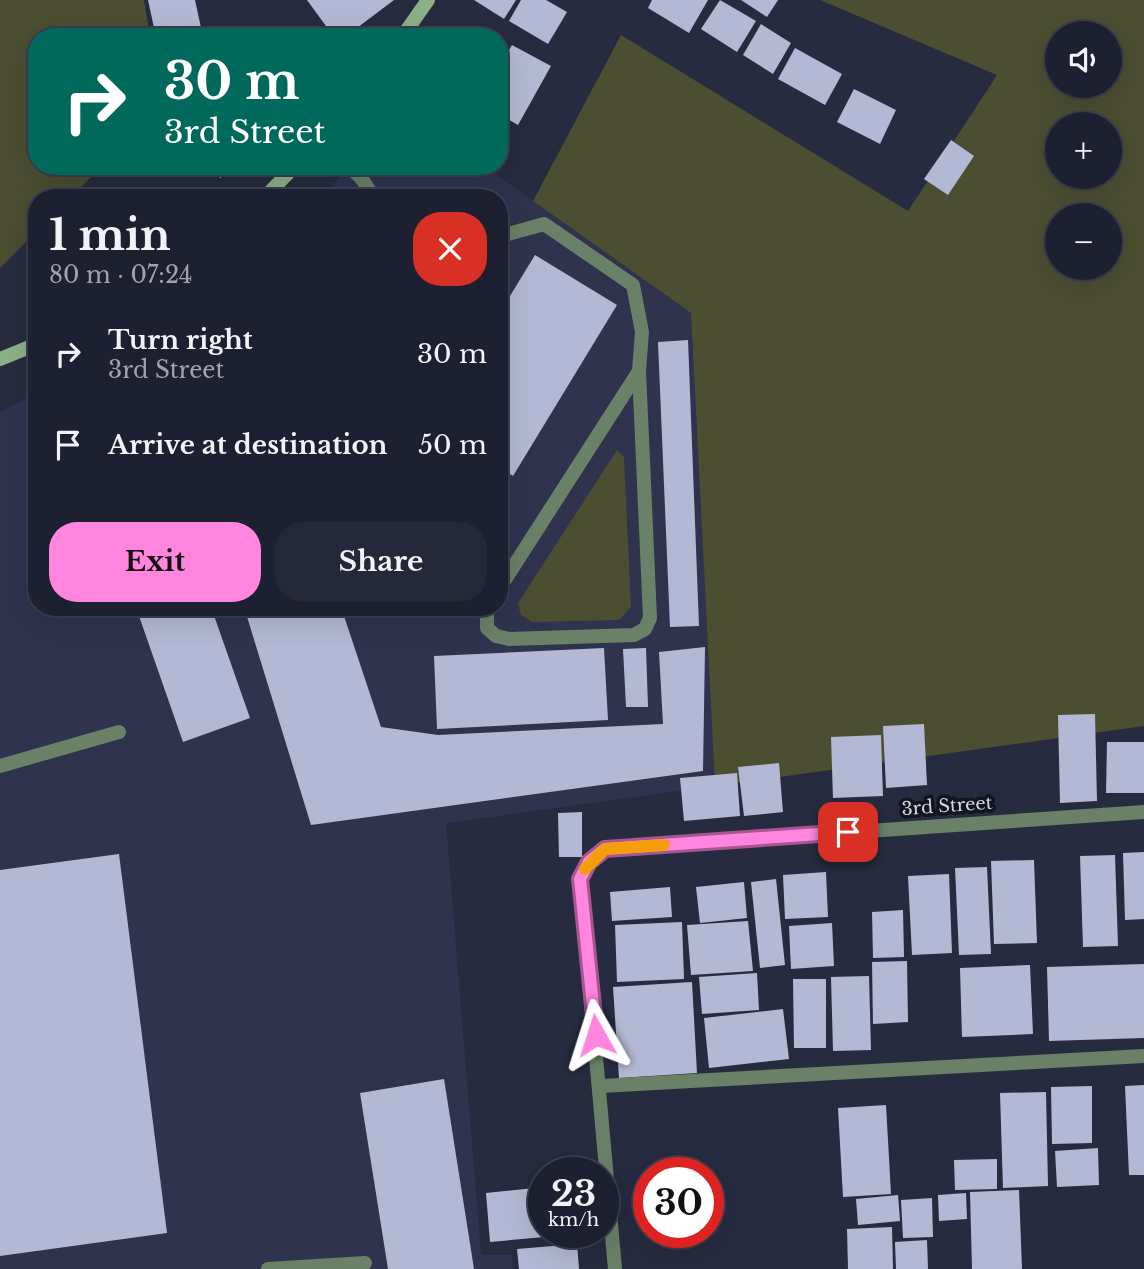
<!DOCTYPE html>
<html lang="en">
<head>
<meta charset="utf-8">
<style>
	:root { --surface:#1d2030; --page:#252838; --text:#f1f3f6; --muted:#a0a3ab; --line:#3b3e4c; --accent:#ff85de }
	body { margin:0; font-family:"Libre Baskerville",serif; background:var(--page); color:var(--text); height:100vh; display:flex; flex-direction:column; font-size:26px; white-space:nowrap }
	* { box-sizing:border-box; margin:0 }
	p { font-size:23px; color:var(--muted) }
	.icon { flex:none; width:38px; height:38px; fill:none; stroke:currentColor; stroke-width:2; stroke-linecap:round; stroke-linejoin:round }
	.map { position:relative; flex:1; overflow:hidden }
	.side { position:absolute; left:28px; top:189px; width:480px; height:427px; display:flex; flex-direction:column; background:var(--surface); border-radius:28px; box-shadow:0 7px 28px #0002,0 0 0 2px var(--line) }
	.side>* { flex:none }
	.banner { position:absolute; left:28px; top:28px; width:480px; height:147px; border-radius:28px; box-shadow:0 7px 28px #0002,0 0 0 2px var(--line); background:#00695c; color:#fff; overflow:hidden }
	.controls { position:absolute; left:1045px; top:21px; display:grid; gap:14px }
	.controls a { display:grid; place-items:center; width:77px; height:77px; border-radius:50%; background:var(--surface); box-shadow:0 7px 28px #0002,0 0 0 2px var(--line); font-size:35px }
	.speed { position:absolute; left:528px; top:1157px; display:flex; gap:14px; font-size:35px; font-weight:700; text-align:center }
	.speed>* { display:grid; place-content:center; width:91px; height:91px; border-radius:50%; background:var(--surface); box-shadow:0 7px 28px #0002,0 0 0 2px var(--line); line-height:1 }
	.speed small { font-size:18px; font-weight:400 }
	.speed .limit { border:10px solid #d22; background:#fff; color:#111 }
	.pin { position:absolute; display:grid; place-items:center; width:60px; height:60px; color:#fff; margin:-30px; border-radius:14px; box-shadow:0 4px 10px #0006 }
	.me { position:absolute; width:77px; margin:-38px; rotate:354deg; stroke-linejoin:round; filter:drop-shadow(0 0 5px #0008) }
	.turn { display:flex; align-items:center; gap:24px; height:147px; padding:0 21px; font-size:32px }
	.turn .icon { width:91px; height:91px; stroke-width:2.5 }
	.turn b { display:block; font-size:49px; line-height:60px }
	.round { display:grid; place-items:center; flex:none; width:74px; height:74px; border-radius:28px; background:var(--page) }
	.overview { display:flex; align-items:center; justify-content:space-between; height:119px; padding:0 21px }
	h1 { font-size:42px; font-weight:800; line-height:52px }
	.action { display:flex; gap:14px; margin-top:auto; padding:14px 21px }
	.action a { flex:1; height:80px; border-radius:28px; background:var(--accent); color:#111; font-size:28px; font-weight:800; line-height:80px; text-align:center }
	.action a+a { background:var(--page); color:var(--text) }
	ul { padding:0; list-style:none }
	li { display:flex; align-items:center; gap:21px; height:91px; padding:0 21px }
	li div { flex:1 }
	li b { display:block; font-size:26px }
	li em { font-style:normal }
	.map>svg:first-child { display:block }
	.built { fill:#2f334e }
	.green { fill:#4b4e31; fill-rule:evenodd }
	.building { fill:#b3b9d4 }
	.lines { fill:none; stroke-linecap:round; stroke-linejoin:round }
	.service { stroke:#698167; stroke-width:14 }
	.minor { stroke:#698167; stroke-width:14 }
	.secondary { stroke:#8bb187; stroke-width:14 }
	.route-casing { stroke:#a65690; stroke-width:18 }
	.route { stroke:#ff85de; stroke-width:12 }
	.slow { stroke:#f59e0b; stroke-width:12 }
	.labels { text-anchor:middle; stroke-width:7; stroke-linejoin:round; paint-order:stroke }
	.street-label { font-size:18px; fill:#d2d5e3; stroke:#12141e }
</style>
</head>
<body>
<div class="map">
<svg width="1144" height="1269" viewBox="0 0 1144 1269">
	<rect width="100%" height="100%" fill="#272b40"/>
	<path class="built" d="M 347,166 L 484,166 L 691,313 L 715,786 L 446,823 L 481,1255 L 512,1255 L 513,1269 L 0,1269 L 0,412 L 37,393 L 37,607 L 499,607 L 499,198 L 324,198 Z"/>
	<g class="green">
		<path d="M 0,0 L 144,0 L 150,37 L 37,37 L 37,166 L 102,166 L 70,198 L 37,198 L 37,231 L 0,268 Z"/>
		<path d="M 820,0 L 1144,0 L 1144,726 L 715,786 L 691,313 L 533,201 L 621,35 L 908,211 L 997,75 ZM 1057,33 L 1110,33 L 1110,86 L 1057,86 ZM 1057,124 L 1110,124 L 1110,177 L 1057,177 ZM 1057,215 L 1110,215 L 1110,268 L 1057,268 Z"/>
		<path d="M 617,450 L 624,457 L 631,607 L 619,620 L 532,622 L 521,615 L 518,603 Z"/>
	</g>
	<g class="building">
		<path d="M 148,0 L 195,0 L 203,37 L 156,37 Z"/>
		<path d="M 307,0 L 394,0 L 345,37 L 334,37 Z"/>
		<path d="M 474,0 L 516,0 L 504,19 Z"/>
		<path d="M 521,0 L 546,0 L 567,12 L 548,44 L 509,21 Z"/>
		<path d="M 652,0 L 708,0 L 689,33 L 648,8 Z"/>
		<path d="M 720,0 L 756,21 L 737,52 L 701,29 Z"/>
		<path d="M 741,0 L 778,0 L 767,17 Z"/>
		<path d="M 761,24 L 791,43 L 773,74 L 743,55 Z"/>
		<path d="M 512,45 L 551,66 L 518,125 L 499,114 L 499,68 Z"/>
		<path d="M 795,48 L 842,74 L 825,105 L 778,79 Z"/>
		<path d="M 854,89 L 896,110 L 880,144 L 837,122 Z"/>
		<path d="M 951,140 L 974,156 L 948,195 L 924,179 Z"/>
		<path d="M 213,166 L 240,166 L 220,178 Z"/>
		<path d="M 535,255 L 617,305 L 513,476 L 499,467 L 499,314 Z"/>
		<path d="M 688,340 L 699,626 L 670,627 L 658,342 Z"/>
		<path d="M 163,607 L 211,607 L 250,718 L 183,742 L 139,616 Z"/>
		<path d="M 244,607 L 341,607 L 381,727 L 438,735 L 663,724 L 659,652 L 705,647 L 703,771 L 311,825 Z"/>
		<path d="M 604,648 L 608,720 L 437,729 L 434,656 Z"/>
		<path d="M 646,648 L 648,707 L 626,707 L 623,649 Z"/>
		<path d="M 1095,714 L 1097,801 L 1060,803 L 1058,715 Z"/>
		<path d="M 924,724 L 927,785 L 886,788 L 883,726 Z"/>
		<path d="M 881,735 L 883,796 L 833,798 L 831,737 Z"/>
		<path d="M 1107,742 L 1144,742 L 1144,793 L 1106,793 Z"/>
		<path d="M 779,763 L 783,812 L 744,816 L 738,767 Z"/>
		<path d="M 737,773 L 740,816 L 684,821 L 680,778 Z"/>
		<path d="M 582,812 L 582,857 L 559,857 L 558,813 Z"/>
		<path d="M 1144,852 L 1144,919 L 1125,920 L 1123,853 Z"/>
		<path d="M 119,854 L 167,1233 L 0,1256 L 0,870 Z"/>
		<path d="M 1115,855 L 1118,946 L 1083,947 L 1080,856 Z"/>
		<path d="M 1034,860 L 1037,943 L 994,944 L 991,861 Z"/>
		<path d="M 987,867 L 991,954 L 959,955 L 955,868 Z"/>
		<path d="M 826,872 L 828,917 L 785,919 L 783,875 Z"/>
		<path d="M 949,874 L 952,953 L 912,955 L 908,876 Z"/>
		<path d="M 776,879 L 785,965 L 760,968 L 751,882 Z"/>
		<path d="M 744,882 L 747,918 L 700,923 L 696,887 Z"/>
		<path d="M 670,887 L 672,917 L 612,921 L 610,892 Z"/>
		<path d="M 903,910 L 904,957 L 873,958 L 872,912 Z"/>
		<path d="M 748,921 L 753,971 L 691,975 L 687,925 Z"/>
		<path d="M 682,922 L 684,979 L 617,982 L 615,925 Z"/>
		<path d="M 832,923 L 834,966 L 791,969 L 789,926 Z"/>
		<path d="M 907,961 L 908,1022 L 873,1024 L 872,962 Z"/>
		<path d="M 1144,964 L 1144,1038 L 1049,1041 L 1047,967 Z"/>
		<path d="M 1030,965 L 1033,1034 L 962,1037 L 960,968 Z"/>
		<path d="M 757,973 L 759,1010 L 702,1014 L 699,977 Z"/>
		<path d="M 869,976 L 871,1050 L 833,1051 L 831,977 Z"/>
		<path d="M 793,979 L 826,979 L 826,1048 L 794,1048 Z"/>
		<path d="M 692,982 L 697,1073 L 619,1078 L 613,987 Z"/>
		<path d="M 783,1009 L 789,1059 L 709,1068 L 704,1018 Z"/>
		<path d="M 444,1079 L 474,1269 L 388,1269 L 360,1093 Z"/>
		<path d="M 1144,1085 L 1144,1175 L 1129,1175 L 1125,1086 Z"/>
		<path d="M 1092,1086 L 1092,1143 L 1052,1144 L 1051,1087 Z"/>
		<path d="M 1046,1092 L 1048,1186 L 1003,1188 L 1000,1093 Z"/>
		<path d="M 886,1105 L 891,1194 L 843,1197 L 838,1108 Z"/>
		<path d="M 1098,1148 L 1099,1185 L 1057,1187 L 1055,1151 Z"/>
		<path d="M 997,1159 L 997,1189 L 955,1190 L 954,1160 Z"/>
		<path d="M 544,1187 L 544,1232 L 555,1232 L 555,1236 L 490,1242 L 486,1193 Z"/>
		<path d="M 1019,1190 L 1022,1269 L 972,1269 L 970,1192 Z"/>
		<path d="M 966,1193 L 967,1219 L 939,1221 L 938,1195 Z"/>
		<path d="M 898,1195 L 900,1221 L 858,1225 L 856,1199 Z"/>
		<path d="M 932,1198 L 933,1237 L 903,1238 L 901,1200 Z"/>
		<path d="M 892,1227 L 893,1269 L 848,1269 L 847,1229 Z"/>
		<path d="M 927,1240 L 928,1269 L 896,1269 L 895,1242 Z"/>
		<path d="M 577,1244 L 579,1269 L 519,1269 L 517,1249 Z"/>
	</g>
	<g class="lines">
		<g class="service">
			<path d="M 349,166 L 362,179 L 374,198"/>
			<path d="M 499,240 L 504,235 L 544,224 L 633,285 L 642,332 L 639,371"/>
			<path d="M 487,607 L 487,628 L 496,636 L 509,639 L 634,635 L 645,629 L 650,618 L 639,371 L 499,589"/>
			<path d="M 0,766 L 119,732"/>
			<path d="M 268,1269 L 365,1263"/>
		</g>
		<g class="minor">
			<path d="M 601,1086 L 1144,1056"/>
			<path d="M 615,1269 L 580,879 L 589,862 L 605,849 L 1144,812"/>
		</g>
		<g class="secondary">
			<path d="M 402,37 L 428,0"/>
			<path d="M 264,198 L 295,166"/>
			<path d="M 0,359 L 37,344"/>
		</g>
	</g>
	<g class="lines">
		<defs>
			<path id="route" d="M 596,1035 L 580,879 L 589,862 L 605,849 L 848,832"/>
		</defs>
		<use href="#route" class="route-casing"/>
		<use href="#route" class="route"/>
		<path class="slow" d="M 585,869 L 605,849 L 664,845"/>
	</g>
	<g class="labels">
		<g class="street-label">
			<text transform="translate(947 806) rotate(-4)" y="6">3rd Street</text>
		</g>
	</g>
</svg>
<div class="controls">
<a><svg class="icon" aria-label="sound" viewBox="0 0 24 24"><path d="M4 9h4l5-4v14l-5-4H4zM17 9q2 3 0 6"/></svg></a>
<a>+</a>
<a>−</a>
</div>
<div class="speed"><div>23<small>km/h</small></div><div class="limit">30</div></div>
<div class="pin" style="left:848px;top:832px;background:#d93025"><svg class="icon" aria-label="arrive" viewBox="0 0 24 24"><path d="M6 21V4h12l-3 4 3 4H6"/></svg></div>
<svg class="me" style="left:596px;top:1035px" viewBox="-20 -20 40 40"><path d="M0-17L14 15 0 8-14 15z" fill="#ff85de" stroke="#fff" stroke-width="4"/></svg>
<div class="banner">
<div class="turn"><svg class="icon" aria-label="right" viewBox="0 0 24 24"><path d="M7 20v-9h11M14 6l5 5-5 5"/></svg><div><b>30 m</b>3rd Street</div></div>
</div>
<section class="side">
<div class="overview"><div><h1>1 min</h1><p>80 m · 07:24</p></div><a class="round" style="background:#d93025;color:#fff"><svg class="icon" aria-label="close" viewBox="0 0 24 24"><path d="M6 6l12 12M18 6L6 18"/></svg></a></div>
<ul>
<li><svg class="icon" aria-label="right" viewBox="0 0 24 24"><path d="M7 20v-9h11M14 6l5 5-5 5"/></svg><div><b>Turn right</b><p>3rd Street</p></div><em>30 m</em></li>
<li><svg class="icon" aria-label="arrive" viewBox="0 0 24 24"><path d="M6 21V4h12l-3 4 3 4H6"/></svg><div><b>Arrive at destination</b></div><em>50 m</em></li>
</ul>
<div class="action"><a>Exit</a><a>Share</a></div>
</section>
</div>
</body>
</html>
